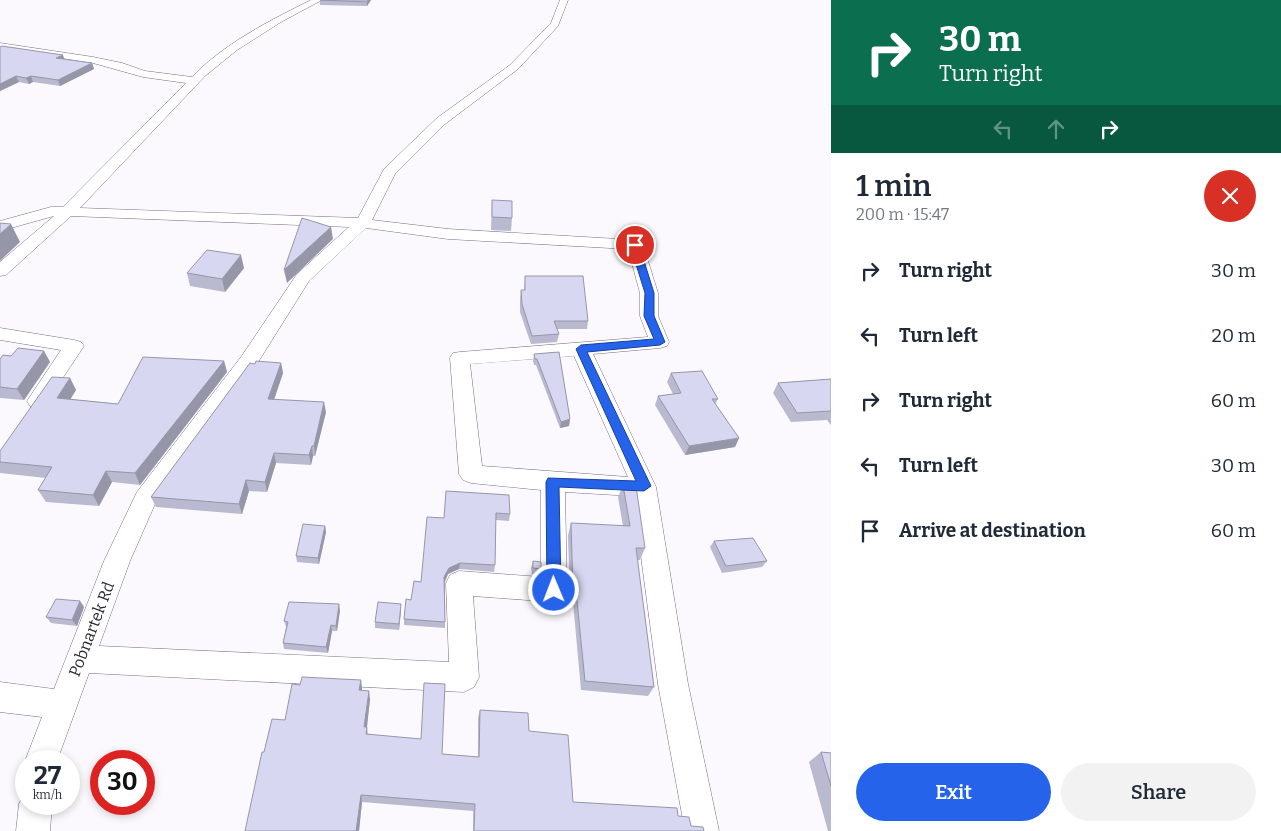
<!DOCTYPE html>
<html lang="en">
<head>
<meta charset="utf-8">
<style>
	:root { --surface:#fff; --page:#f2f2f3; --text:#1f2937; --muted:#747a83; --accent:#2563eb }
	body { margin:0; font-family:Bitter,serif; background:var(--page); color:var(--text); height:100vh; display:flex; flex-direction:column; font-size:19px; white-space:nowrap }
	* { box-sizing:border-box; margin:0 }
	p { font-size:16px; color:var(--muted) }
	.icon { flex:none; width:28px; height:28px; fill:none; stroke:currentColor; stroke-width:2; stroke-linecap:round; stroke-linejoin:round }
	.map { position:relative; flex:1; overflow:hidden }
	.panel { display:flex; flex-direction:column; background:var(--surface); width:450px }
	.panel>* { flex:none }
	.banner { background:#0b6e4f; color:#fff; overflow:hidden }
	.speed { position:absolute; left:15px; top:750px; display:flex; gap:10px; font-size:25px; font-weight:700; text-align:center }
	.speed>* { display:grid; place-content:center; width:65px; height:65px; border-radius:50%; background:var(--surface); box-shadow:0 2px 8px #0003; line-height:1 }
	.speed small { font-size:12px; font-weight:400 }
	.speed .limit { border:8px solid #d22; background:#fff; color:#111 }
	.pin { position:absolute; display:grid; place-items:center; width:42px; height:42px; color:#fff; margin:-21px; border:2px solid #fff; border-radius:50%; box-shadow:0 1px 5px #0007 }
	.me { position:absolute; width:55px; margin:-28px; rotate:359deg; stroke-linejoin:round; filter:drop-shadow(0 0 4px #0008) }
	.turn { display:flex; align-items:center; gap:18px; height:105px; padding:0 25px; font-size:22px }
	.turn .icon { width:65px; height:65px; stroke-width:2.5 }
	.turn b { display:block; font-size:35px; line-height:42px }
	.lanes { display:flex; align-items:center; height:48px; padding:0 25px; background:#0003; justify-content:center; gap:25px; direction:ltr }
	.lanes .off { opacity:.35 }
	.round { display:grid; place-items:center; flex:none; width:52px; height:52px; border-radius:26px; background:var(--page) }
	.head { display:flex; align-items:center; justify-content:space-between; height:85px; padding:0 25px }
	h1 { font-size:30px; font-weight:600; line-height:38px }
	.button { display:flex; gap:10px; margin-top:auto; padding:10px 25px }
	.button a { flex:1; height:58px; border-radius:30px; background:var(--accent); color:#fff; font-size:20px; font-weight:600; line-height:58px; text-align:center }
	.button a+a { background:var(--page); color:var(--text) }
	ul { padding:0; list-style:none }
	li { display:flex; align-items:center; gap:15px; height:65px; padding:0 25px }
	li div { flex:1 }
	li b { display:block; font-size:19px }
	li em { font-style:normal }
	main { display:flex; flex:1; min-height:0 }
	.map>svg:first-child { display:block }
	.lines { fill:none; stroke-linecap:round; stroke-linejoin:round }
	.street-casing { stroke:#786c82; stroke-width:1 }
	.street { fill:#fff; fill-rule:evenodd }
	.wall { fill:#b9b9cf }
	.shaded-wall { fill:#9696a9 }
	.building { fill:#d7d7f1; stroke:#9696a9 }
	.route { fill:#2563eb; stroke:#184099 }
	.labels { text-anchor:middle; stroke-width:5; stroke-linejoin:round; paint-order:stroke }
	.near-street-label { font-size:16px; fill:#2c2730; stroke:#fff }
</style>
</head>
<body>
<main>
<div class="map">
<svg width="831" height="831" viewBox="0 0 831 831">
	<rect width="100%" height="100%" fill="#fbf9fe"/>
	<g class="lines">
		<defs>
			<g id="street">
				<path d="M 311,0 L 322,0 L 281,22 L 237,50 L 205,76 L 80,208 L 358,218 L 384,169 L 437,118 L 510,65 L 551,23 L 560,0 L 568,0 L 558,26 L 518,69 L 445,124 L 395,174 L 372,220 L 448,229 L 635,240 L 643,245 L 658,293 L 658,316 L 669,342 L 667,346 L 660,348 L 593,354 L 656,487 L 688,684 L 719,831 L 685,831 L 658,684 L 633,496 L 565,492 L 567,590 L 563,598 L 554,602 L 473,596 L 479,677 L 474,687 L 464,692 L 89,673 L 57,761 L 26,761 L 26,764 L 25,761 L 42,717 L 0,712 L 0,682 L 54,689 L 104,561 L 137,492 L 241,357 L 297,274 L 349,227 L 71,216 L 6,275 L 0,276 L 0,262 L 54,216 L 0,231 L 0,221 L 51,207 L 63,207 L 186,83 L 143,77 L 93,63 L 0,49 L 0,43 L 93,57 L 122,63 L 145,71 L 192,77 C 225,43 269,21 311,0 ZM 366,228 L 448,239 L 628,249 L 640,293 L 640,316 L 648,337 L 460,352 L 453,353 L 450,358 L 459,474 L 463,480 L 471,483 L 541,490 L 541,577 L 459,571 L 450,575 L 446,583 L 449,662 L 99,646 L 130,561 L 155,504 L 255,367 L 309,281 ZM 574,356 L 628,477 L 482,466 L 470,364 Z"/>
				<path d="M 0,328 L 74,340 L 81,342 L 84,346 L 44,406 L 37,408 L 30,406 L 27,401 L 61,350 L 0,340 Z"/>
				<path d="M 26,791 L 26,804 L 52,804 L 50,831 L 16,831 L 19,804 Z"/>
			</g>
		</defs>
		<use href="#street" class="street-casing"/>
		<use href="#street" class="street"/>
	</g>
	<g class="wall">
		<path d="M 320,0 L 371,0 L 367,6 L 320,5 Z"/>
		<path d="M 0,47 L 65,59 L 92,63 L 94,69 L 60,86 L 33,82 L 29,84 L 19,82 L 0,91 Z"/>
		<path d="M 492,200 L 512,218 L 511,231 L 491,230 Z"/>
		<path d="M 244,268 L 225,292 L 190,286 L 187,273 Z"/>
		<path d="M 525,276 L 588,321 L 587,329 L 557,329 L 559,334 L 557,342 L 531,344 L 520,312 L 520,298 L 521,290 L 524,290 Z"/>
		<path d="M 44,351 L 50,362 L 24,400 L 0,398 L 0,359 L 11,356 Z"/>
		<path d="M 559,352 L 570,419 L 569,426 L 560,428 L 536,365 L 534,365 L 533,361 L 534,354 Z"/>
		<path d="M 224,361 L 227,372 L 140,485 L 112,482 L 99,506 L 46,502 L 38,490 L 46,478 L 0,473 L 0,451 L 70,378 L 76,390 L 70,399 L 118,404 Z"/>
		<path d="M 281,363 L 283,373 L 274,399 L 326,412 L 315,456 L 313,456 L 311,465 L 276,463 L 267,492 L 249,491 L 242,514 L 156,507 L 151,497 Z"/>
		<path d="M 671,373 L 718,399 L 715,404 L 739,438 L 735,447 L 685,455 L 655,405 L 658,396 L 673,394 L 667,382 Z"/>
		<path d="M 831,379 L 831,425 L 827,420 L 791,422 L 773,393 L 778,383 Z"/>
		<path d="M 623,485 L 645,548 L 640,560 L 637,560 L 654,687 L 648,696 L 581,690 L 573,602 L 570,602 L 568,535 L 571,523 L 623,526 L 618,497 Z"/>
		<path d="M 446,491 L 510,514 L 509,521 L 496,520 L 495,565 L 494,572 L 459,569 L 448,574 L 445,582 L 445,628 L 404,625 L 404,619 L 411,600 L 421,582 L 444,518 Z"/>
		<path d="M 325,526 L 326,532 L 319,564 L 297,562 L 296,556 Z"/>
		<path d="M 714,541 L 767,561 L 762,567 L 722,573 L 710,547 Z"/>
		<path d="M 533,561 L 541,569 L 539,575 L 532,574 L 531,568 Z"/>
		<path d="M 80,601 L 84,607 L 77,626 L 51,623 L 46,617 Z"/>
		<path d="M 401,604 L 401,610 L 399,630 L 375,628 L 375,622 Z"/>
		<path d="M 340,610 L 337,631 L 332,631 L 328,653 L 284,649 L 283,643 L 286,627 L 284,621 Z"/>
		<path d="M 361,680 L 362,690 L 370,699 L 367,727 L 368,734 L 442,754 L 478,757 L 478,718 L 480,710 L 529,731 L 573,802 L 678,816 L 691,826 L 704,831 L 473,831 L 473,811 L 362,802 L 359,831 L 245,831 L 264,752 L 285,720 L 300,685 Z"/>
		<path d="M 821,752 L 831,753 L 831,831 L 828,831 L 809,762 Z"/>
	</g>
	<g class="shaded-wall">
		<path d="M 368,0 L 371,0 L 367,6 L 367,2 Z"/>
		<path d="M 63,55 L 65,61 L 56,58 Z"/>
		<path d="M 92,63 L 94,69 L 60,86 L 58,80 Z"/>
		<path d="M 16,76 L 19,82 L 0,91 L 0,84 Z"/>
		<path d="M 31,76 L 33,82 L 29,84 L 26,78 Z"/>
		<path d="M 11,224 L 20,242 L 0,261 L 0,234 Z"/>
		<path d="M 331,227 L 333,239 L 287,283 L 284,270 Z"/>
		<path d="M 241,255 L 244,268 L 225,292 L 222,279 Z"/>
		<path d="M 44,351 L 50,362 L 24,400 L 17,389 Z"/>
		<path d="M 224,361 L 227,372 L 140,485 L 135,473 Z"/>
		<path d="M 281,363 L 283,373 L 271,409 L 268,399 Z"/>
		<path d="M 70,378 L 76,390 L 64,410 L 57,398 Z"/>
		<path d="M 324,402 L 326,412 L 315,456 L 314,446 Z"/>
		<path d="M 570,419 L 569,426 L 560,428 L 561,422 Z"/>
		<path d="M 739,438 L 735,447 L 685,455 L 689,446 Z"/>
		<path d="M 312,446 L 313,456 L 311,465 L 309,455 Z"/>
		<path d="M 274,453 L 276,463 L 267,492 L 265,482 Z"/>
		<path d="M 106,471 L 112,482 L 99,506 L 93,495 Z"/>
		<path d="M 246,480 L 249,491 L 242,514 L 239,504 Z"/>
		<path d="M 325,526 L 326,532 L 319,564 L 318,558 Z"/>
		<path d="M 460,563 L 459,569 L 448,574 L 444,583 L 444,577 L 449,568 Z"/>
		<path d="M 80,601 L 84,607 L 77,626 L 72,620 Z"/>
		<path d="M 339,604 L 340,610 L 337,631 L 336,626 Z"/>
		<path d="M 401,604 L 401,610 L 399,630 L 399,624 Z"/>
		<path d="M 331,625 L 332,631 L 328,653 L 326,647 Z"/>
		<path d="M 361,680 L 362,689 L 361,698 L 359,690 Z"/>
		<path d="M 369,691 L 370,699 L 366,735 L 364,727 Z"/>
		<path d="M 361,795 L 362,802 L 359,831 L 356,831 Z"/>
	</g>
	<g class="building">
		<path d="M 320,0 L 368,0 L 367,2 Z"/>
		<path d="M 2,46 L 63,55 L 56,58 L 92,63 L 58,80 L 31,76 L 26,78 L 16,76 L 0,84 L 0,47 Z"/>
		<path d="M 492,200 L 512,201 L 512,218 L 492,217 Z"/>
		<path d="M 302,218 L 331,227 L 284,270 Z"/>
		<path d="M 0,223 L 11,224 L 0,234 Z"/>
		<path d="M 207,250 L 241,255 L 222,279 L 187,273 Z"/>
		<path d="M 525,276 L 583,276 L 588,321 L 554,321 L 559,334 L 532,336 L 522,304 L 521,290 L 525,290 Z"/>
		<path d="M 18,348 L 44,351 L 17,389 L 0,387 L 0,359 L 3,355 L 11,356 Z"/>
		<path d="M 559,352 L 570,419 L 561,422 L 537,359 L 535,359 L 534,354 Z"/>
		<path d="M 143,357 L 224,361 L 135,473 L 106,471 L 93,495 L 38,490 L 52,467 L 0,462 L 0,451 L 52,377 L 70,378 L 57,398 L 118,404 Z"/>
		<path d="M 256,361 L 281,363 L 268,399 L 324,402 L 314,446 L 312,446 L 309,455 L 274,453 L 265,482 L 246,480 L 239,504 L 151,497 L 250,363 L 255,364 Z"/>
		<path d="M 702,371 L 718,399 L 712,399 L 739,438 L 689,446 L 658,396 L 681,393 L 671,373 Z"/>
		<path d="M 831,379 L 831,411 L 797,413 L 778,383 Z"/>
		<path d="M 623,485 L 636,486 L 645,548 L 636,548 L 654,687 L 585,681 L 576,591 L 573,591 L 571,523 L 630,526 Z"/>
		<path d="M 446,491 L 509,495 L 510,514 L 496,513 L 495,565 L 460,563 L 449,568 L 444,577 L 445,622 L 404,619 L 406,599 L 411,600 L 414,581 L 421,582 L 427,517 L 444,518 Z"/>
		<path d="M 303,524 L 325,526 L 318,558 L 296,556 Z"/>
		<path d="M 753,538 L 767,561 L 726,566 L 714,541 Z"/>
		<path d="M 533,561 L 541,562 L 541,569 L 533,568 Z"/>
		<path d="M 56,599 L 80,601 L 72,620 L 46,617 Z"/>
		<path d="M 289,602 L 339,604 L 336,626 L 331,625 L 326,647 L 283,643 L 288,622 L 284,621 Z"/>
		<path d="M 378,602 L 401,604 L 399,624 L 375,622 Z"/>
		<path d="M 302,677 L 361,680 L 359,690 L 369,691 L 364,727 L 367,727 L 366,734 L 421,739 L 424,683 L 445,684 L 442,754 L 479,757 L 480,710 L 528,713 L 529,731 L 568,735 L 573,802 L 677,808 L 678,816 L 689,817 L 691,826 L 703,827 L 704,831 L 474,831 L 475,804 L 361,795 L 356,831 L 245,831 L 262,752 L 264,752 L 272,719 L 285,720 L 292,684 L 300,685 Z"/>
		<path d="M 821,752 L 831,753 L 831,786 Z"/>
	</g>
	<path class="route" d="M 635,242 L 639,245 L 654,293 L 654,316 L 665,342 L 660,345 L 587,352 L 651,486 L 644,491 L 559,487 L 561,590 L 559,595 L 554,597 L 549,595 L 547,590 L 546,482 L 548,478 L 636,481 L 576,349 L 581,345 L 654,339 L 644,316 L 645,293 L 630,245 Z"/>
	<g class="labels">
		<g class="near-street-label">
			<text transform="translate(91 629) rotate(-69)" y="6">Pobnartek Rd</text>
		</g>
	</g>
</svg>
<div class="speed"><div>27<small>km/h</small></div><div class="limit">30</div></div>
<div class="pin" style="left:635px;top:245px;background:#d93025"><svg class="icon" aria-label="arrive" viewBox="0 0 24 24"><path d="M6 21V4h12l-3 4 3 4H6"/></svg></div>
<svg class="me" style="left:554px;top:590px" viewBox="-20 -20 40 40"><circle r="17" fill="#2563eb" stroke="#fff" stroke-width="3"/><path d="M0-11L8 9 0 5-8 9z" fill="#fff"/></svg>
</div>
<section class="panel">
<div class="banner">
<div class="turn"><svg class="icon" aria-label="right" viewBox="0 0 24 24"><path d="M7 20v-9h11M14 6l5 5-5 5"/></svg><div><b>30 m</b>Turn right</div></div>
<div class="lanes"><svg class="icon off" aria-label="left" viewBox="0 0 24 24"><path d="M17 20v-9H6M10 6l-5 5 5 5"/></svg><svg class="icon off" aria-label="ahead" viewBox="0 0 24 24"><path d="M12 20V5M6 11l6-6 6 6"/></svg><svg class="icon" aria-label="right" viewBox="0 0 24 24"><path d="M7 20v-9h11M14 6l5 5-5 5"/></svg></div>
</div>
<div class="head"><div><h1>1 min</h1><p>200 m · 15:47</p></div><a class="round" style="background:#d93025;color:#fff"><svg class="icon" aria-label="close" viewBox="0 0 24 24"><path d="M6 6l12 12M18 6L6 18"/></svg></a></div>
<ul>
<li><svg class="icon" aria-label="right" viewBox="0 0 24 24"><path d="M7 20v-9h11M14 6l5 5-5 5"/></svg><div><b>Turn right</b></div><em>30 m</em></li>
<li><svg class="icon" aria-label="left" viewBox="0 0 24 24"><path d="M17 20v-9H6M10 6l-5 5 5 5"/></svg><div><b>Turn left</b></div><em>20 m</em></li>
<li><svg class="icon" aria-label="right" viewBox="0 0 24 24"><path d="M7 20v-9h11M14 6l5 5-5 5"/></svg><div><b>Turn right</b></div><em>60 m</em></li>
<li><svg class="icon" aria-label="left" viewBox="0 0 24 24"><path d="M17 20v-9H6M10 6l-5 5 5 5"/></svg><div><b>Turn left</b></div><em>30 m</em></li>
<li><svg class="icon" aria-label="arrive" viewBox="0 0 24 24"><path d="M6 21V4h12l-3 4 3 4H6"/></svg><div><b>Arrive at destination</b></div><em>60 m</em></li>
</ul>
<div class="button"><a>Exit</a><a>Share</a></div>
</section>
</main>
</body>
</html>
